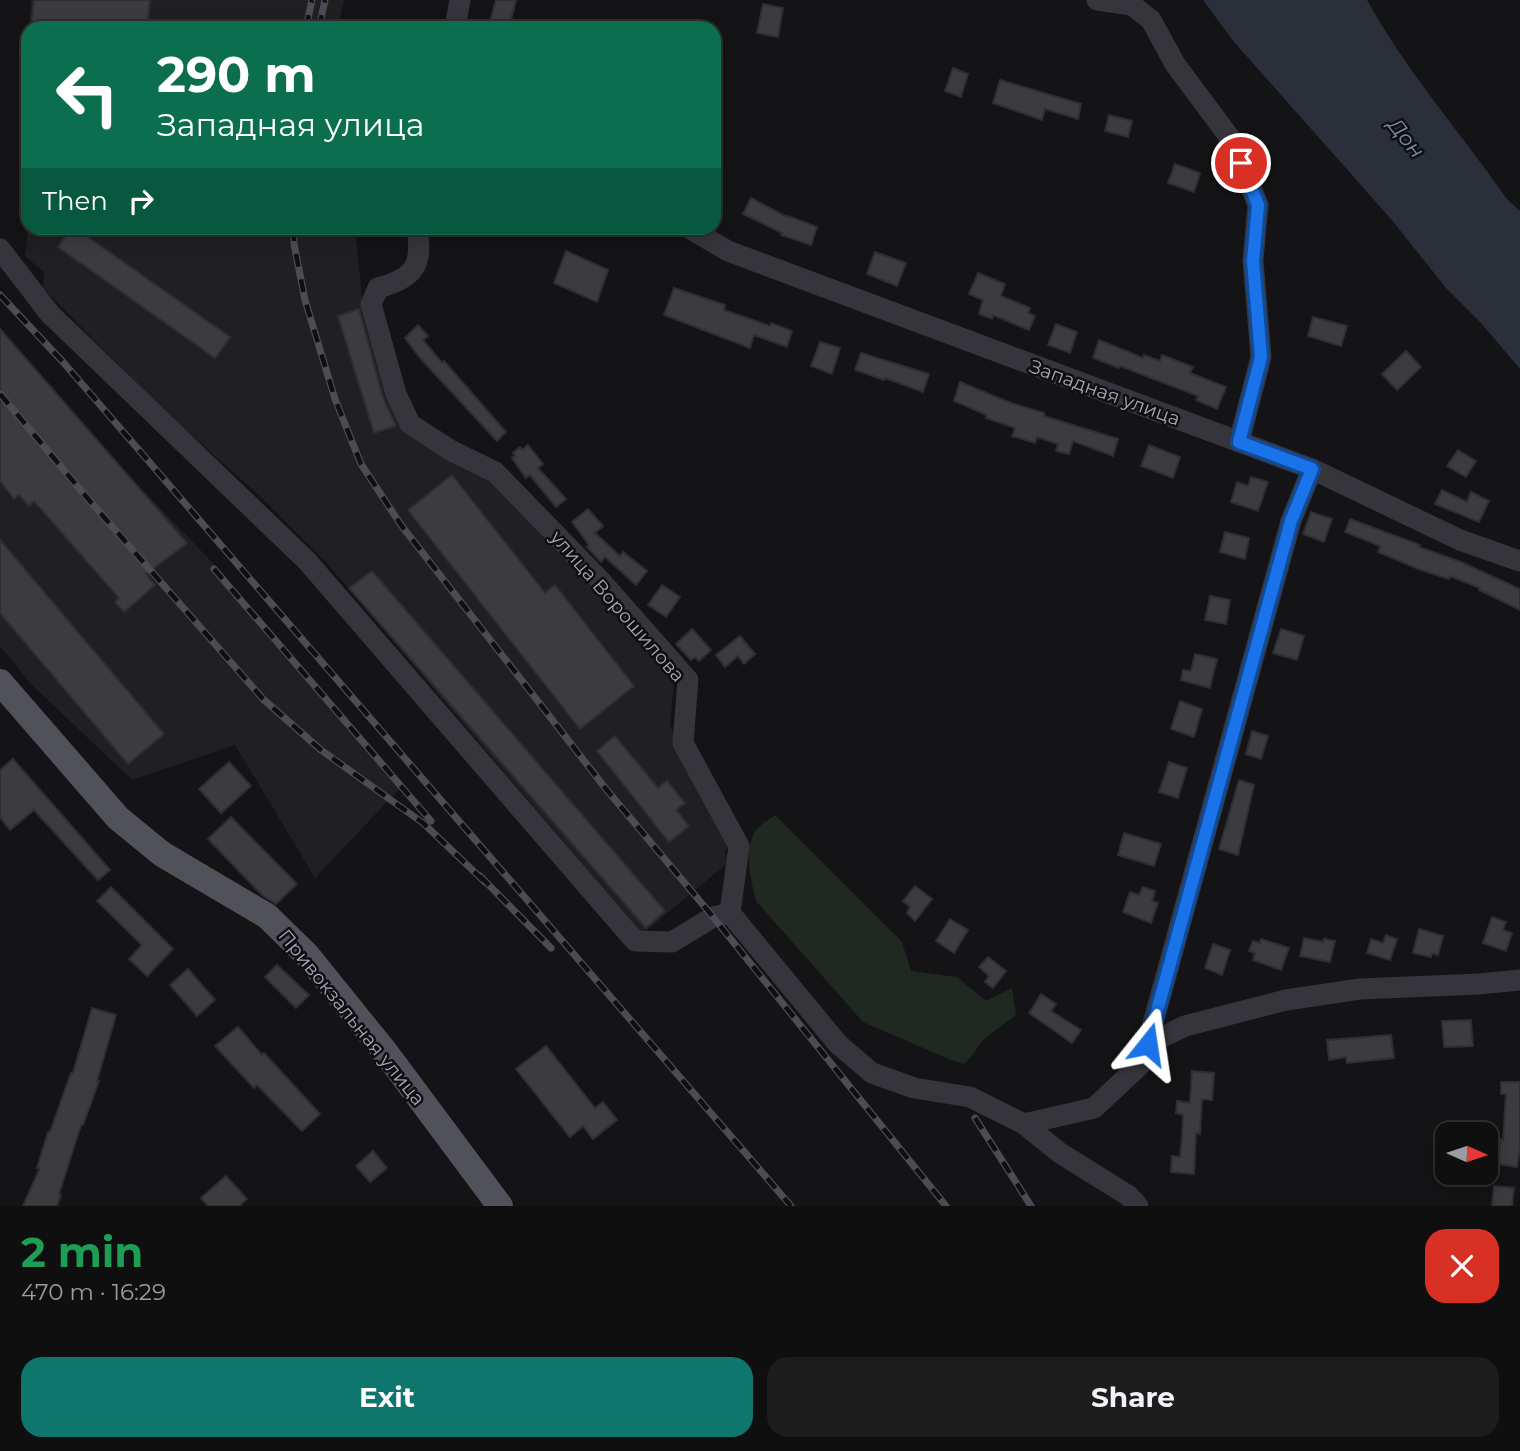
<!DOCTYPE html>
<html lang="en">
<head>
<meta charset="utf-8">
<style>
	:root { --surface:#0f0f10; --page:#1d1d1e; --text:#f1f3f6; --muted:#9b9c9f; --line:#2f2f30; --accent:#0f766e }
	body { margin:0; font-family:Montserrat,sans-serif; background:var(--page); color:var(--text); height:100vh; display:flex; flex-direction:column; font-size:26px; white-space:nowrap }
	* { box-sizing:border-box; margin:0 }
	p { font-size:23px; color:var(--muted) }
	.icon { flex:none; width:38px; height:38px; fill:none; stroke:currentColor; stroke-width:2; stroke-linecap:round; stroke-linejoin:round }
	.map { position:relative; height:1206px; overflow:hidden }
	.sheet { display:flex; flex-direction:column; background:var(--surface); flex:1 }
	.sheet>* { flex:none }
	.banner { position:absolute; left:21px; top:21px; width:700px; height:214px; border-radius:21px; box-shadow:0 4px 18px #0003,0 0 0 2px var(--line); background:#0b6e4f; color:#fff; overflow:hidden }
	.needle { width:46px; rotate:93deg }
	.fabs { position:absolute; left:1435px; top:1122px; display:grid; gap:14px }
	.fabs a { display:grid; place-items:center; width:63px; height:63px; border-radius:14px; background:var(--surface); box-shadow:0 4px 18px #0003,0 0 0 2px var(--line); font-size:35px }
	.pin { position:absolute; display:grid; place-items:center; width:60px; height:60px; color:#fff; margin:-30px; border:4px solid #fff; border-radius:50%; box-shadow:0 2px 7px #0007 }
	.me { position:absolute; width:77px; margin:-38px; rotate:15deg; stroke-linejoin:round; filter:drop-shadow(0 0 5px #0008) }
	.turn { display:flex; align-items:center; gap:24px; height:147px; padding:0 21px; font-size:32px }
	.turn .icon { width:91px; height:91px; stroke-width:2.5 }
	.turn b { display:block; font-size:49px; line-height:60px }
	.then { display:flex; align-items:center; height:66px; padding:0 21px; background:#0003; gap:14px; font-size:26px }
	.round { display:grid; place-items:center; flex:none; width:74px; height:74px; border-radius:21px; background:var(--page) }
	.summary { display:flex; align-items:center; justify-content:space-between; height:119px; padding:0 21px }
	h1 { font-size:42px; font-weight:700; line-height:52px; color:#1e9e55 }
	.cta { display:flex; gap:14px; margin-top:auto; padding:14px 21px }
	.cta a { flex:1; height:80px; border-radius:21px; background:var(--accent); color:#fff; font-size:28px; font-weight:700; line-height:80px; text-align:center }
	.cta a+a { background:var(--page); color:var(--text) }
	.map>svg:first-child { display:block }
	.built { fill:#202023 }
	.green { fill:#202822 }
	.water { fill:#2a2f39 }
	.building { fill:#3b3b40; stroke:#2f2e32; stroke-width:2 }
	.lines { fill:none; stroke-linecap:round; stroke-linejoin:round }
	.minor { stroke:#35353b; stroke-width:21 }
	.major { stroke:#51515a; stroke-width:26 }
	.rail-casing { stroke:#4c4c54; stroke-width:7 }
	.rail { stroke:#0f0f11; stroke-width:4.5; stroke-dasharray:13; stroke-linecap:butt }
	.route-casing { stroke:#114b97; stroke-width:18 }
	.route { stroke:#1a73e8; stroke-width:12 }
	.labels { text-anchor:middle; stroke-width:5; stroke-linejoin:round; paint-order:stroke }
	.street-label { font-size:19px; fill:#a5a7b6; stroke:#0f0f11 }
	.water-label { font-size:21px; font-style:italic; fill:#7c8db1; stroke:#0f0f11 }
</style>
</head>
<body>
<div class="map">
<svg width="1520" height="1206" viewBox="0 0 1520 1206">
	<rect width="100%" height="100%" fill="#141416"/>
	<g class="built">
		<path d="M 31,0 L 344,0 L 338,28 L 29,28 Z"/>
		<path d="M 28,228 L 355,228 L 363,308 L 400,422 L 498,481 L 675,674 L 670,725 L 689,774 L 730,845 L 724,851 L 729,862 L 642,934 L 325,561 L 261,497 L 159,406 L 43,288 L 44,272 L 25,256 Z"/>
		<path d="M 0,342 L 212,562 L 269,639 L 404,784 L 315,878 L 235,745 L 132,780 L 31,684 L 0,646 Z"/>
	</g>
	<path class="green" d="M 775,815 L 902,942 L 911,971 L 957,977 L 986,1001 L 1012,988 L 1016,1015 L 985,1038 L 965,1064 L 951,1060 L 863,1022 L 756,901 C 751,879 742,849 757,829 C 761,824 770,819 775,815 Z"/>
	<path class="water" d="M 1203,0 L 1367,0 C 1406,71 1461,133 1507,199 L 1520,211 L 1520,369 L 1481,323 L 1446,288 L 1391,219 L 1234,42 Z"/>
	<g class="building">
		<path d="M 34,0 L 150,0 L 147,28 L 31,28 Z"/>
		<path d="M 496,0 L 516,0 L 509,28 L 489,25 Z"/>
		<path d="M 763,4 L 783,8 L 778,37 L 757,33 Z"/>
		<path d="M 953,68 L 968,74 L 961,97 L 945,91 Z"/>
		<path d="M 1000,80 L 1081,104 L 1078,119 L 1045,109 L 1042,120 L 993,103 Z"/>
		<path d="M 1109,115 L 1132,121 L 1128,137 L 1105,131 Z"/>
		<path d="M 1175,164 L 1200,173 L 1194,192 L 1168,183 Z"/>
		<path d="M 751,198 L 787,217 L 788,216 L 817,227 L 811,245 L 781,235 L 782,233 L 743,214 Z"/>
		<path d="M 71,228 L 75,228 L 230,337 L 215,358 L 58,247 Z"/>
		<path d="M 566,251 L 608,270 L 597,302 L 554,283 Z"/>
		<path d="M 875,252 L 906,263 L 897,286 L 867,274 Z"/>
		<path d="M 978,273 L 1005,284 L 1001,296 L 1030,308 L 1028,313 L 1035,316 L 1029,330 L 993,315 L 992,319 L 979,314 L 983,300 L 969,294 Z"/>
		<path d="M 674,288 L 725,305 L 724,310 L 770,326 L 771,323 L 792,331 L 787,347 L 754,335 L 750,348 L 664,315 Z"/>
		<path d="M 359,309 L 383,398 L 396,426 L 374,433 L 338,316 Z"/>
		<path d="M 1313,317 L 1347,326 L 1341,346 L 1308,336 Z"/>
		<path d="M 1056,324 L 1077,332 L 1070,353 L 1048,345 Z"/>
		<path d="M 418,325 L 428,336 L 423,340 L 442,363 L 444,361 L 506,432 L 497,441 L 421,359 L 405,338 Z"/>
		<path d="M 0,329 L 187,543 L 146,574 L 155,585 L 124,612 L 115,602 L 119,598 L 34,501 L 29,506 L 19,495 L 14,499 L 0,481 Z"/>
		<path d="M 1099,340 L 1143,358 L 1144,355 L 1160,361 L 1162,355 L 1193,367 L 1190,373 L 1226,387 L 1217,409 L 1196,400 L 1198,396 L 1120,366 L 1119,368 L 1093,358 Z"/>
		<path d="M 820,342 L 840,348 L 832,374 L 811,366 Z"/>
		<path d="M 1406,351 L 1421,367 L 1397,390 L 1382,374 Z"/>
		<path d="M 861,353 L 929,374 L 923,392 L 885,378 L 884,380 L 855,370 Z"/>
		<path d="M 960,382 L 1011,403 L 1044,413 L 1044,416 L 1118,439 L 1113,456 L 1073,441 L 1069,454 L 1056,451 L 1058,444 L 1037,437 L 1035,443 L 1012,436 L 1015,428 L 986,418 L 987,415 L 954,401 Z"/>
		<path d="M 528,445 L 543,464 L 538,468 L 566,499 L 556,507 L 530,475 L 526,478 L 512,458 L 515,456 L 513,453 L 520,447 L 522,450 Z"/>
		<path d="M 1149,445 L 1180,457 L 1173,478 L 1141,466 Z"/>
		<path d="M 1458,450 L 1476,461 L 1466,477 L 1447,466 Z"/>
		<path d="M 452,475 L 545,593 L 555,585 L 634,686 L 580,729 L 408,510 Z"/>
		<path d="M 1251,477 L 1268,482 L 1258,511 L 1231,502 L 1237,482 L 1248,486 Z"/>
		<path d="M 1442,490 L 1467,502 L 1471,492 L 1489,501 L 1479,522 L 1435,504 Z"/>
		<path d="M 588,509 L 603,526 L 595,533 L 620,556 L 623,552 L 647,571 L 636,585 L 605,557 L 601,562 L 587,547 L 589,545 L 572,522 Z"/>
		<path d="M 1311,512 L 1332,519 L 1324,542 L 1303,534 Z"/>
		<path d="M 1350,519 L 1420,545 L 1419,547 L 1461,562 L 1520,589 L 1520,610 L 1479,590 L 1480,588 L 1450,576 L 1449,579 L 1421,570 L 1378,552 L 1380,546 L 1345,532 Z"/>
		<path d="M 1225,532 L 1249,538 L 1245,559 L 1220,552 Z"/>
		<path d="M 0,540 L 164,734 L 128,764 L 0,613 Z"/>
		<path d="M 372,571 L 665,911 L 646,928 L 349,588 Z"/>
		<path d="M 662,585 L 680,597 L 666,617 L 648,605 Z"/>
		<path d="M 1210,596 L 1230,600 L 1226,624 L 1205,620 Z"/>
		<path d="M 692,629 L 711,650 L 699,661 L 695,657 L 691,660 L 676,644 Z"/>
		<path d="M 1281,629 L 1304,636 L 1297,660 L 1273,653 Z"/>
		<path d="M 740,636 L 755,654 L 744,664 L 738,656 L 725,667 L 716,655 Z"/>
		<path d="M 1195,654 L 1217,659 L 1210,688 L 1181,680 L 1183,670 L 1191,671 Z"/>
		<path d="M 1180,701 L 1202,709 L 1194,737 L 1171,729 Z"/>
		<path d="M 1252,731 L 1268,736 L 1261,759 L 1246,754 Z"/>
		<path d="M 615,736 L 658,788 L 667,781 L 685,803 L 676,810 L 689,826 L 669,842 L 597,751 Z"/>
		<path d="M 13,759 L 110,870 L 98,880 L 34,810 L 10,830 L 0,817 L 0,770 Z"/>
		<path d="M 229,762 L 251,786 L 221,813 L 199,789 Z"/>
		<path d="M 1169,762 L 1187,768 L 1178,798 L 1159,792 Z"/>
		<path d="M 1239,780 L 1254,785 L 1238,855 L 1219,849 Z"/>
		<path d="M 231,817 L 297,884 L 276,904 L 262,895 L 208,839 Z"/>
		<path d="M 1124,833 L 1161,844 L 1154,866 L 1118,855 Z"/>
		<path d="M 915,886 L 932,899 L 915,921 L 907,913 L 910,907 L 903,901 Z"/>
		<path d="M 111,887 L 173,949 L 147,976 L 129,959 L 142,945 L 97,901 Z"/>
		<path d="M 1143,887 L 1155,891 L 1152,901 L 1158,903 L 1151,923 L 1123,912 L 1130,892 L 1139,895 Z"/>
		<path d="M 1492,917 L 1506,922 L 1503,930 L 1512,933 L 1506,951 L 1483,943 Z"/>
		<path d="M 950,919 L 968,930 L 954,953 L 936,941 Z"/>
		<path d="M 1419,929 L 1443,936 L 1438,955 L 1432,953 L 1431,957 L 1413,953 Z"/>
		<path d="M 1386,935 L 1397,939 L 1390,960 L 1367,953 L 1371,939 L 1383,943 Z"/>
		<path d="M 1304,938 L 1323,942 L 1324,939 L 1335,941 L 1330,962 L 1300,956 Z"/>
		<path d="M 1261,939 L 1289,948 L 1281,970 L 1253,960 L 1255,953 L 1249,951 L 1253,941 L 1260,943 Z"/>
		<path d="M 1213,944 L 1230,950 L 1222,975 L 1205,968 Z"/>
		<path d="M 988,957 L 1006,971 L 993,988 L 985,982 L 989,976 L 979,967 Z"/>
		<path d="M 277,965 L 309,995 L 296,1008 L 265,977 Z"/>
		<path d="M 188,969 L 215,1000 L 197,1016 L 170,985 Z"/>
		<path d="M 1041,994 L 1056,1004 L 1051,1011 L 1081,1030 L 1072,1043 L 1029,1013 Z"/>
		<path d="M 92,1008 L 116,1015 L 97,1081 L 99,1081 L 83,1125 L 81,1125 L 59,1194 L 61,1195 L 57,1206 L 23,1206 L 40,1168 L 37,1168 L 48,1132 L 50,1132 L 71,1073 L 73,1073 Z"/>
		<path d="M 1471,1020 L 1473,1046 L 1444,1047 L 1442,1021 Z"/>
		<path d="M 238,1027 L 262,1055 L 264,1053 L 320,1114 L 302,1131 L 257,1085 L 254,1088 L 215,1046 Z"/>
		<path d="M 1391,1035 L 1394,1058 L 1347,1063 L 1346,1057 L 1329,1060 L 1327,1040 Z"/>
		<path d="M 546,1046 L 595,1108 L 603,1102 L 617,1120 L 593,1139 L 583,1126 L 570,1137 L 516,1069 Z"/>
		<path d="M 1192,1071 L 1214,1073 L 1212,1100 L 1202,1099 L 1200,1134 L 1196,1133 L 1194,1174 L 1171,1172 L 1172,1156 L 1180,1157 L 1182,1137 L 1183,1115 L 1176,1113 L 1177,1101 L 1190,1103 Z"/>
		<path d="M 1501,1082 L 1520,1082 L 1520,1146 L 1517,1167 L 1497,1164 L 1501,1139 L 1503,1140 L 1506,1094 L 1501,1094 Z"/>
		<path d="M 373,1151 L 387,1168 L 370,1182 L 356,1166 Z"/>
		<path d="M 226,1176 L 247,1199 L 239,1206 L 208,1206 L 201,1198 Z"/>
		<path d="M 1494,1186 L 1514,1188 L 1512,1206 L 1492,1206 Z"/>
	</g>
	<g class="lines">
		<g class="minor">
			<path d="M 1097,0 L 1132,5 L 1151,20 L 1175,64 L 1233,142 L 1258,205 L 1253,261 L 1261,357 L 1239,442"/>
			<path d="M 455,28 L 460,0"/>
			<path d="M 417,228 C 423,265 415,278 378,288 L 371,304 L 396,394 L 410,424 L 452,451 L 495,472 L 599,579 L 688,680 L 683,743 L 739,846 L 730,913 L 838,1044 L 872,1073 L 914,1088 L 970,1097 L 1024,1124 L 1060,1153 L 1129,1196 L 1138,1206"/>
			<path d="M 689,228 L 728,251 L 1312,469 L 1460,540 L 1520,561"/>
			<path d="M 0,249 L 50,314 L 307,561 L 635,941 L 672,942 L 713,917 L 730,913"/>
			<path d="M 1148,1044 L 1185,1026 L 1286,1000 L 1360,989 L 1479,984 L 1520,980"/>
			<path d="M 1024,1124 L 1094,1108 L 1142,1063 L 1291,521 L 1312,469"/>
		</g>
		<path class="major" d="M 0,682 L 118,818 L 162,854 L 267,916 L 306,954 L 386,1053 L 500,1206"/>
		<defs>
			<g id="rail">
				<path d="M 306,28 L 312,0"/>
				<path d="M 319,28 L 325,0"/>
				<path d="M 294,228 L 294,244 L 305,300 L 335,399 L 361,464 L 401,525 L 606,789 L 709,912 L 946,1206"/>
				<path d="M 0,295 L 63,362 L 791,1206"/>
				<path d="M 0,394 L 89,500 L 263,699 L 321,750 L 423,823 L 485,882"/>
				<path d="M 214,569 L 431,821"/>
				<path d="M 480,876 L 551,948"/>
				<path d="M 975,1118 L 1031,1206"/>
			</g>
		</defs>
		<use href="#rail" class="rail-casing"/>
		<use href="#rail" class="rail"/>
	</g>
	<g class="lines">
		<defs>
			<path id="route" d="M 1148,1044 L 1291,521 L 1312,469 L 1239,442 L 1261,357 L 1253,261 L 1258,205 L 1241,163"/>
		</defs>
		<use href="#route" class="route-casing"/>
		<use href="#route" class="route"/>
	</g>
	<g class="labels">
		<g class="street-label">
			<text transform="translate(1105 392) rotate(20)" y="7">Западная улица</text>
			<text transform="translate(618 606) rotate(49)" y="7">улица Ворошилова</text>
			<text transform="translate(352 1017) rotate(51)" y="7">Привокзальная улица</text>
		</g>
		<g class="water-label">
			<text transform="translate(1406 138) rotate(51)" y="7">Дон</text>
		</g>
	</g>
</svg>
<div class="fabs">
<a><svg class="needle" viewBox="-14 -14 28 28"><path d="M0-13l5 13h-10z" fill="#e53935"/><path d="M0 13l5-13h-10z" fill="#9b9c9f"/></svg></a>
</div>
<div class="pin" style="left:1241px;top:163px;background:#d93025"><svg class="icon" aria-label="arrive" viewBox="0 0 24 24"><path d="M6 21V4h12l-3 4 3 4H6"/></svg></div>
<svg class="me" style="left:1148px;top:1044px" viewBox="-20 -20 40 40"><path d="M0-17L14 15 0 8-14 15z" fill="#1a73e8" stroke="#fff" stroke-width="4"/></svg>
<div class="banner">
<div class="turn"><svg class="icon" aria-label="left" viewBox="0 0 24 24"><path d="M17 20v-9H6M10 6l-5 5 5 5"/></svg><div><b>290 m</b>Западная улица</div></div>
<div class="then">Then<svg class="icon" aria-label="right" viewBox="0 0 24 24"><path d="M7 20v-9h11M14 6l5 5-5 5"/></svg></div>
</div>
</div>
<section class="sheet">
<div class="summary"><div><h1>2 min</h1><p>470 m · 16:29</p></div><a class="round" style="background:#d93025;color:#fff"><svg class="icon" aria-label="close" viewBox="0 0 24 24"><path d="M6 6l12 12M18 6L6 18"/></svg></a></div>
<div class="cta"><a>Exit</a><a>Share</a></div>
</section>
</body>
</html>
